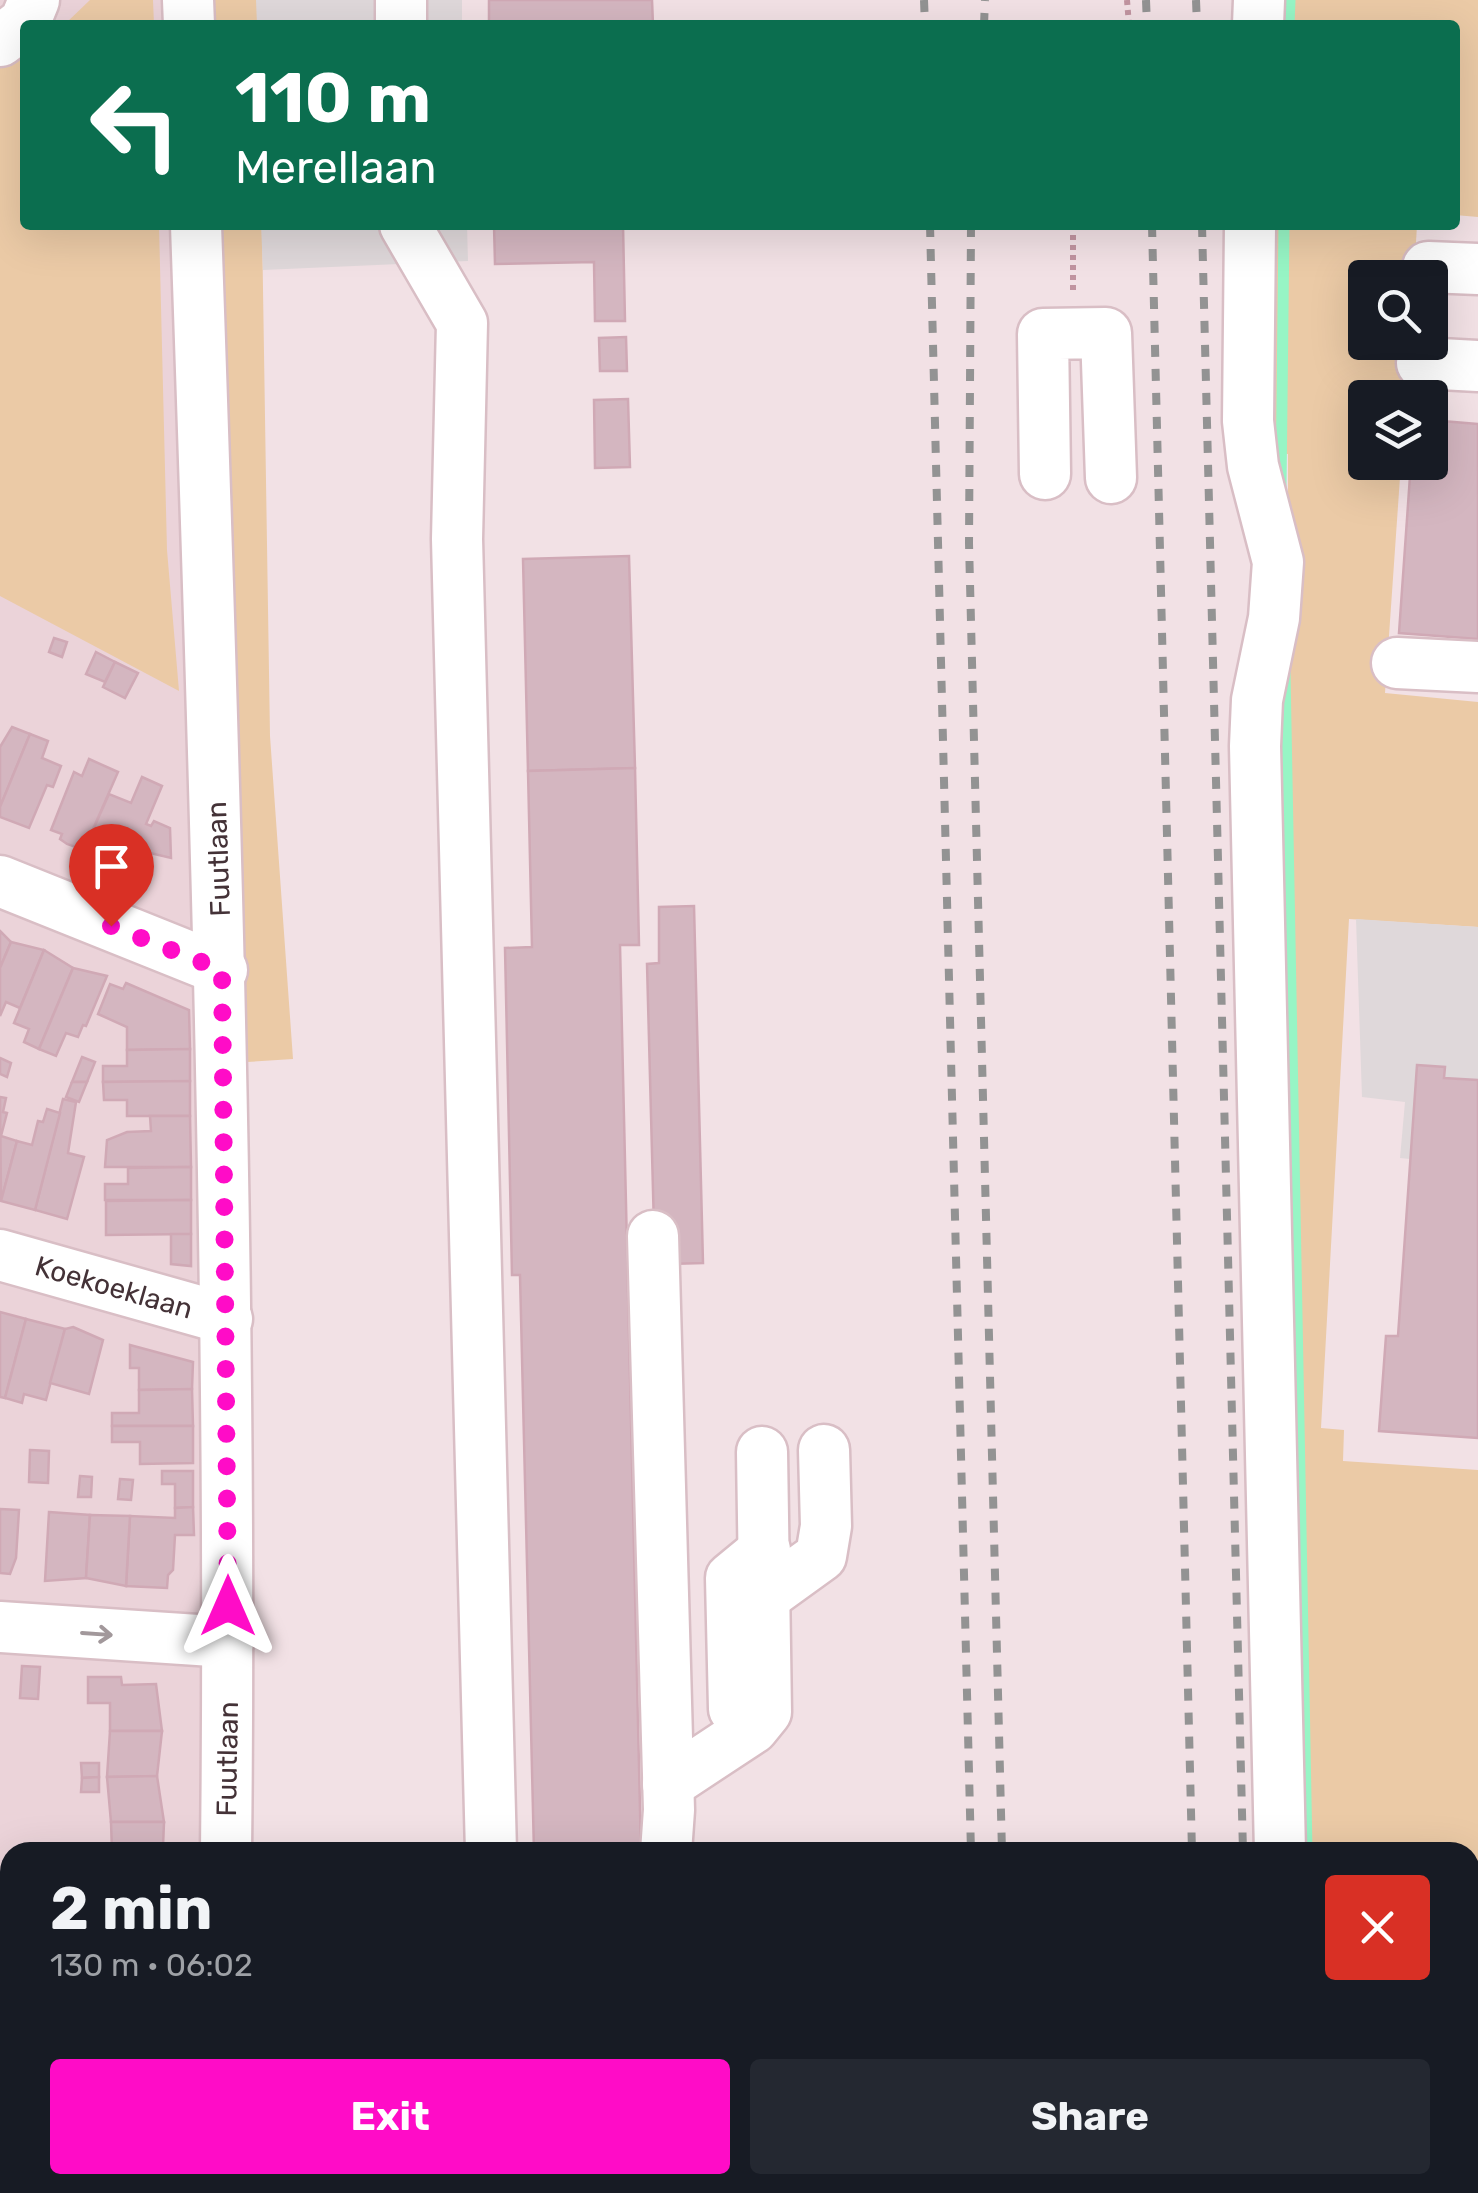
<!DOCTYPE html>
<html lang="en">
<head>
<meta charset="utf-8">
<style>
	:root { --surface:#171b24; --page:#242831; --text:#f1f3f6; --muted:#9ea1a6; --accent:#ff0cc7 }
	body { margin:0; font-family:Rubik,sans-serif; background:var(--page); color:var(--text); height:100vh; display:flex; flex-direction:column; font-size:38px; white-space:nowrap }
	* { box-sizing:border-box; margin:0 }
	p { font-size:32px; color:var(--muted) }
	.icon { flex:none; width:55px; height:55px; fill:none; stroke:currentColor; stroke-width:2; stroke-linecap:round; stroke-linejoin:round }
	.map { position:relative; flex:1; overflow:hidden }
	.sheet { position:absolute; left:0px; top:1842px; width:1480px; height:352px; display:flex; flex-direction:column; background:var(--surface); border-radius:30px 30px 0 0; box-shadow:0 10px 40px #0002 }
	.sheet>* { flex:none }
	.hud { position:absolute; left:20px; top:20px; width:1440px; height:210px; border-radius:10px; box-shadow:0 10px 40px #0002; background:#0b6e4f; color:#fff; overflow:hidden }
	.tools { position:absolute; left:1348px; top:260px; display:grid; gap:20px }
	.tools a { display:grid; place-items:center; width:100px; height:100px; border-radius:10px; background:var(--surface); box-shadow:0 10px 40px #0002; font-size:50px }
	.pin { position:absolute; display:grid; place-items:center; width:85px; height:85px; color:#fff; margin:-102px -42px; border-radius:50% 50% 50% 0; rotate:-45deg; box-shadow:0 0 10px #0007 }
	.pin .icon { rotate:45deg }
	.me { position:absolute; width:110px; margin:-55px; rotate:0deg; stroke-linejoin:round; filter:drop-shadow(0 0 8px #0008) }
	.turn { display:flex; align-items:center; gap:35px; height:210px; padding:0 50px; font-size:45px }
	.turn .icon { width:130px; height:130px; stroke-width:2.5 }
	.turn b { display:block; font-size:70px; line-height:85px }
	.round { display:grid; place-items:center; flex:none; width:105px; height:105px; border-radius:10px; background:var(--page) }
	.summary { display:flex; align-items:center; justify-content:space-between; height:170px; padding:0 50px }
	h1 { font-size:60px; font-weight:700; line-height:75px }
	.button { display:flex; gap:20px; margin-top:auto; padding:20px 50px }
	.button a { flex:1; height:115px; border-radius:10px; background:var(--accent); color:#fff; font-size:40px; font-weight:700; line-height:115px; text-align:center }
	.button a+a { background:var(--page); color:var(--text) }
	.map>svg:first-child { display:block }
	.residential { fill:#ebd3d9 }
	.green { fill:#ebcaa6 }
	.parking { fill:#dfd8da }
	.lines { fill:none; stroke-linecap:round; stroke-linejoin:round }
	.stream { stroke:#97f5c5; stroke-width:11 }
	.building { fill:#d4b6c0; stroke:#d0a9b5; stroke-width:2.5 }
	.minor-casing { stroke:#d9bec5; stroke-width:55 }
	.path { stroke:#c194a0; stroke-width:6; stroke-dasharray:5 5; stroke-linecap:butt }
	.minor { stroke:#fff; stroke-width:50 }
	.rail { stroke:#939393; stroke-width:8; stroke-dasharray:12 12; stroke-linecap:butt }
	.oneway { stroke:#a2989b }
	.route { stroke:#ff0cc7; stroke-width:18; stroke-dasharray:0 32.4 }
	.labels { text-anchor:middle; stroke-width:8; stroke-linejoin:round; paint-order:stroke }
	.street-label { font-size:28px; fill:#443237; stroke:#fff }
</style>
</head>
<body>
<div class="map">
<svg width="1478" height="2193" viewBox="0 0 1478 2193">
	<rect width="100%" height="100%" fill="#f2e1e5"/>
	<path class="residential" d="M 0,0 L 189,0 L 189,25 L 25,25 L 25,225 L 194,225 L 229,1852 L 10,1852 L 10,2185 L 234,2185 L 234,2193 L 0,2193 Z"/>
	<g class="green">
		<path d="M 90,0 L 153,0 L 154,25 L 64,25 Z"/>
		<rect x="198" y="0" width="61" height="25"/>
		<path d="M 1278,0 L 1478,0 L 1478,217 L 1455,215 L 1455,25 L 1277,25 Z"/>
		<path d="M 25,56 L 25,225 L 159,225 L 167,550 L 179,691 L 0,596 L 0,59 Z"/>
		<path d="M 200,225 L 262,225 L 270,736 L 293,1059 L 247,1062 Z"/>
		<path d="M 1271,225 L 1417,225 L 1414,277 L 1365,278 L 1365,342 L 1409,343 L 1405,397 L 1365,398 L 1365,462 L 1401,463 L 1385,693 L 1478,702 L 1478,927 L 1349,919 L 1321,1428 L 1344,1430 L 1343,1461 L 1478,1470 L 1478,1932 L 1470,1931 L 1470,1852 L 1289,1852 L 1267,700 L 1288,622 L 1288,454 L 1263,453 Z"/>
		<path d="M 1294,2185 L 1376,2185 L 1376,2193 L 1295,2193 Z"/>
	</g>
	<g class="parking">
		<path d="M 256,0 L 462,0 L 462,25 L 257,25 Z"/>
		<path d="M 261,225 L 467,225 L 468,261 L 263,270 Z"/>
		<path d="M 1356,919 L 1478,927 L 1478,1166 L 1400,1158 L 1405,1102 L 1362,1097 Z"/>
		<path d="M 1470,1931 L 1478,1932 L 1478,2020 L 1470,2019 Z"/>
	</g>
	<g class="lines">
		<g class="stream">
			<path d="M 1289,25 L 1290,0"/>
			<path d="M 1281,488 L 1284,225"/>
			<path d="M 1285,672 L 1307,1852"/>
			<path d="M 1314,2185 L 1314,2193"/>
		</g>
	</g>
	<g class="building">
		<path d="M 489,0 L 652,0 L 653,25 L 489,25 Z"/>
		<path d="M 494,225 L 623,225 L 625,321 L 595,321 L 594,262 L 495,264 Z"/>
		<path d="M 626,337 L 627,371 L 600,371 L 599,338 Z"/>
		<path d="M 628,399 L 630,467 L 595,468 L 594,400 Z"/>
		<path d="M 1430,420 L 1478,424 L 1478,639 L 1399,633 L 1411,462 L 1430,462 Z"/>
		<path d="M 629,556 L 635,768 L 528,771 L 523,559 Z"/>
		<path d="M 54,638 L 67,642 L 62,657 L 49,652 Z"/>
		<path d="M 96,652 L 115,662 L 105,682 L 86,674 Z"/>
		<path d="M 115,662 L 138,673 L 125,698 L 103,687 Z"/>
		<path d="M 12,727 L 30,734 L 0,807 L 0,747 Z"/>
		<path d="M 30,734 L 48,741 L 42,758 L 61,766 L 53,787 L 47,785 L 29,828 L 0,817 L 0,807 Z"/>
		<path d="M 89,759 L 118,772 L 84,850 L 67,844 L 60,839 L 62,834 L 51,830 L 74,772 L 82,776 Z"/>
		<path d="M 635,768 L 639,945 L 620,945 L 641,1852 L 534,1852 L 520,1275 L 512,1275 L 505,948 L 532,947 L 528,771 Z"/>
		<path d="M 142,777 L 162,786 L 146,824 L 151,826 L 154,821 L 170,828 L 171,858 L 146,852 L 141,864 L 136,865 L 111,855 L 110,860 L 101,858 L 84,850 L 109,794 L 131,803 Z"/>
		<path d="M 694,906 L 703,1263 L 669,1264 L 654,1228 L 647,964 L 659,963 L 659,907 Z"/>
		<path d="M 0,931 L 11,942 L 0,968 Z"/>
		<path d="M 11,942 L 44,950 L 20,1008 L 6,1002 L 0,1016 L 0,968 Z"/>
		<path d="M 44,950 L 73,968 L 39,1049 L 24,1042 L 29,1029 L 14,1023 Z"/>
		<path d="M 73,968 L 107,976 L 86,1026 L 83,1025 L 78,1037 L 66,1033 L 56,1056 L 39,1049 Z"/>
		<path d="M 126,983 L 189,1010 L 190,1049 L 127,1050 L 127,1027 L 98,1014 L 110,984 L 123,989 Z"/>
		<path d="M 190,1049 L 190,1081 L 103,1082 L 103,1066 L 127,1066 L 127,1050 Z"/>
		<path d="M 82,1057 L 95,1062 L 87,1082 L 72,1082 Z"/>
		<path d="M 0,1058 L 11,1063 L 7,1077 L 0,1074 Z"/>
		<path d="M 1417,1065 L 1445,1067 L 1444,1078 L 1478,1080 L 1478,1438 L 1379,1431 L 1386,1336 L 1398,1336 Z"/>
		<path d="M 190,1081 L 190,1116 L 127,1116 L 127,1100 L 104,1100 L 103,1082 Z"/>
		<path d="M 72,1082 L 87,1082 L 79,1102 L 66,1097 Z"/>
		<path d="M 0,1097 L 6,1098 L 3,1112 L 7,1113 L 1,1136 L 17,1141 L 1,1201 Z"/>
		<path d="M 63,1099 L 76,1102 L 68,1153 L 84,1157 L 67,1219 L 35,1210 Z"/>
		<path d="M 47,1109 L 60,1113 L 35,1210 L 1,1201 L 17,1141 L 32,1145 L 38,1121 L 43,1122 Z"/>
		<path d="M 150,1116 L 190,1116 L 191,1167 L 105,1167 L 107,1140 L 127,1132 L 151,1131 Z"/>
		<path d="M 191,1167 L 191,1200 L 105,1200 L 105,1184 L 128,1184 L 128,1168 Z"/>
		<path d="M 191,1200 L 191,1234 L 106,1235 L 106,1201 Z"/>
		<path d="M 171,1234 L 191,1234 L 191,1266 L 171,1264 Z"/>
		<path d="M 0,1312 L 26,1319 L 5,1398 L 0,1397 Z"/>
		<path d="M 26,1319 L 65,1329 L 46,1400 L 24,1394 L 22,1403 L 5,1398 Z"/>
		<path d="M 73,1327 L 103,1340 L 89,1394 L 50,1383 L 65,1329 Z"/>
		<path d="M 130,1345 L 193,1362 L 192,1389 L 139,1390 L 139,1368 L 130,1368 Z"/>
		<path d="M 192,1389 L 193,1426 L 112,1426 L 112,1413 L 139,1413 L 139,1390 Z"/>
		<path d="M 112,1426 L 193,1426 L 193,1463 L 140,1464 L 140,1442 L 112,1442 Z"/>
		<path d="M 30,1450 L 49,1451 L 48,1483 L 29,1482 Z"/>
		<path d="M 162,1471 L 193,1471 L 193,1507 L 175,1508 L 175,1484 L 162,1484 Z"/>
		<path d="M 80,1476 L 92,1477 L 91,1497 L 78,1497 Z"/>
		<path d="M 120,1479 L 133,1480 L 131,1500 L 118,1499 Z"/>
		<path d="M 193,1507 L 194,1535 L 175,1535 L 173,1570 L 168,1575 L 167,1588 L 126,1586 L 130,1516 L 175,1518 L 175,1508 Z"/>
		<path d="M 0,1509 L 19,1510 L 16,1558 L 10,1574 L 0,1573 Z"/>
		<path d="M 49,1512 L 90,1515 L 86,1578 L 45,1581 Z"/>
		<path d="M 90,1515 L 130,1516 L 126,1586 L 86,1578 Z"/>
		<path d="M 22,1666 L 40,1667 L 38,1699 L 20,1698 Z"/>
		<path d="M 88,1677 L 121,1677 L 122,1685 L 156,1684 L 162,1731 L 110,1731 L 110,1703 L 88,1703 Z"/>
		<path d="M 110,1731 L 162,1731 L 157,1776 L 107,1777 Z"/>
		<path d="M 81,1763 L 99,1763 L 99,1777 L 82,1778 Z"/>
		<path d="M 157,1776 L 164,1822 L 111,1822 L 107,1777 Z"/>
		<path d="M 99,1777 L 99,1792 L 81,1792 L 82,1778 Z"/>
		<path d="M 111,1822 L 164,1822 L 163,1847 L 159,1852 L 112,1852 Z"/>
		<path d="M 10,1883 L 10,1916 L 0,1918 L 0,1886 Z"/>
		<path d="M 0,1928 L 10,1960 L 10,1975 L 0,1978 Z"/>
		<path d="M 1470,2022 L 1478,2022 L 1478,2193 L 1389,2190 L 1389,2185 L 1470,2185 Z"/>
		<path d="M 10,2097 L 10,2166 L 1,2168 L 0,2100 Z"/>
		<rect x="156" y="2185" width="32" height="8"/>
		<rect x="277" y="2185" width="103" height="8"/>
	</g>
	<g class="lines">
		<defs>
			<g id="minor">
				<path d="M 188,0 L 189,25"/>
				<path d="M 401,0 L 401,25"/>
				<path d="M 1258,25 L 1259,0"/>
				<path d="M 0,41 L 25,22 L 34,0"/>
				<path d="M 196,225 C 215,768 232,1309 226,1852"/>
				<path d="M 405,225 L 462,323 L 457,539 L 491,1852"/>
				<path d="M 1250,225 L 1248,421 L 1253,466 L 1278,562 L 1274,618 L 1257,700 L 1255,746 L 1280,1852"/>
				<path d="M 1428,267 L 1478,269"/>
				<path d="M 1422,363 L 1478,366"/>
				<path d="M 1045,474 L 1043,334 L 1106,333 L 1111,478"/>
				<path d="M 1397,663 L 1478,667"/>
				<path d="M 0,881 L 222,970"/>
				<path d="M 653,1236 L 669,1810 L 666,1852"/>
				<path d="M 0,1255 L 227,1319"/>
				<path d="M 767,1595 L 821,1556 L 826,1526 L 824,1450"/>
				<path d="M 0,1627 L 228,1642"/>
				<path d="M 734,1709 L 731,1578 L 765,1550"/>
				<path d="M 668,1784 L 753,1728 L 766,1712 L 762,1452"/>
				<path d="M 0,2063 L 10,2060"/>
				<path d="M 522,2185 L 523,2193"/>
				<path d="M 1036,2185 L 1036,2193"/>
				<path d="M 223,2193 L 223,2185"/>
				<path d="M 614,2193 L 615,2185"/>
				<path d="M 1284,2193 L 1284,2185"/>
			</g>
		</defs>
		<use href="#minor" class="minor-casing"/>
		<g class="path">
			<path d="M 1127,0 L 1129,25"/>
			<path d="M 1073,225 L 1073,292"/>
		</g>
		<use href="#minor" class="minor"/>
		<g class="rail">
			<path d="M 924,0 L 925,25"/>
			<path d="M 1146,0 L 1147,25"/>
			<path d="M 1196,0 L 1197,25"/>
			<path d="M 984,25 L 985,0"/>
			<path d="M 930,225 L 971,1852"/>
			<path d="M 971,225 L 969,543 L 1002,1852"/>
			<path d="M 1152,225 L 1192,1852"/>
			<path d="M 1202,225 L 1243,1852"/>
			<path d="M 979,2185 L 979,2193"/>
			<path d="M 1011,2185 L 1011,2193"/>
			<path d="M 1199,2185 L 1199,2193"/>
			<path d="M 1248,2193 L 1248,2185"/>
		</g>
	</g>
	<defs><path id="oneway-shaft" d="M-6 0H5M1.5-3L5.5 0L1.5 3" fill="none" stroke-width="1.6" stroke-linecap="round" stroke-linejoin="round" transform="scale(2.5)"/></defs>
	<use class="oneway" href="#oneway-shaft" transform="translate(97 1634) rotate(4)"/>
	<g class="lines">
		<path class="route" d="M 111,926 L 222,970 L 228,1606"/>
	</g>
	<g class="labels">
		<g class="street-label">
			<text transform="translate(218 859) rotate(-92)" y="10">Fuutlaan</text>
			<text transform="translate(114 1287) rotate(16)" y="10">Koekoeklaan</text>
			<text transform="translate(227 1759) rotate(-89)" y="10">Fuutlaan</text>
		</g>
	</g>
</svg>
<div class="tools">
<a><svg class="icon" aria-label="search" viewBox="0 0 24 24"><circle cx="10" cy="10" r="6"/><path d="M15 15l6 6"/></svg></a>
<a><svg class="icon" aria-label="layers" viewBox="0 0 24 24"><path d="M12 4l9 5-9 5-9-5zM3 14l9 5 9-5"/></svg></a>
</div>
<div class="pin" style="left:111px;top:926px;background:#d93025"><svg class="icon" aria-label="arrive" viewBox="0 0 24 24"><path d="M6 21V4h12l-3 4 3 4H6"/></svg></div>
<svg class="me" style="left:228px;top:1606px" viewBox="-20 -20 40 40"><path d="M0-17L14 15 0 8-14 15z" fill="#ff0cc7" stroke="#fff" stroke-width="4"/></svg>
<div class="hud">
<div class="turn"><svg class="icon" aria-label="left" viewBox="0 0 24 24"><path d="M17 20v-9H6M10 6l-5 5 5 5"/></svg><div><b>110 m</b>Merellaan</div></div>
</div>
<section class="sheet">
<div class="summary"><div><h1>2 min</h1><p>130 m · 06:02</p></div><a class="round" style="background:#d93025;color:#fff"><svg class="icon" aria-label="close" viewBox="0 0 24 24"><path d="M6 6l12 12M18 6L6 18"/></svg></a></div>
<div class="button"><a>Exit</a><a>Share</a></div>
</section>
</div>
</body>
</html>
